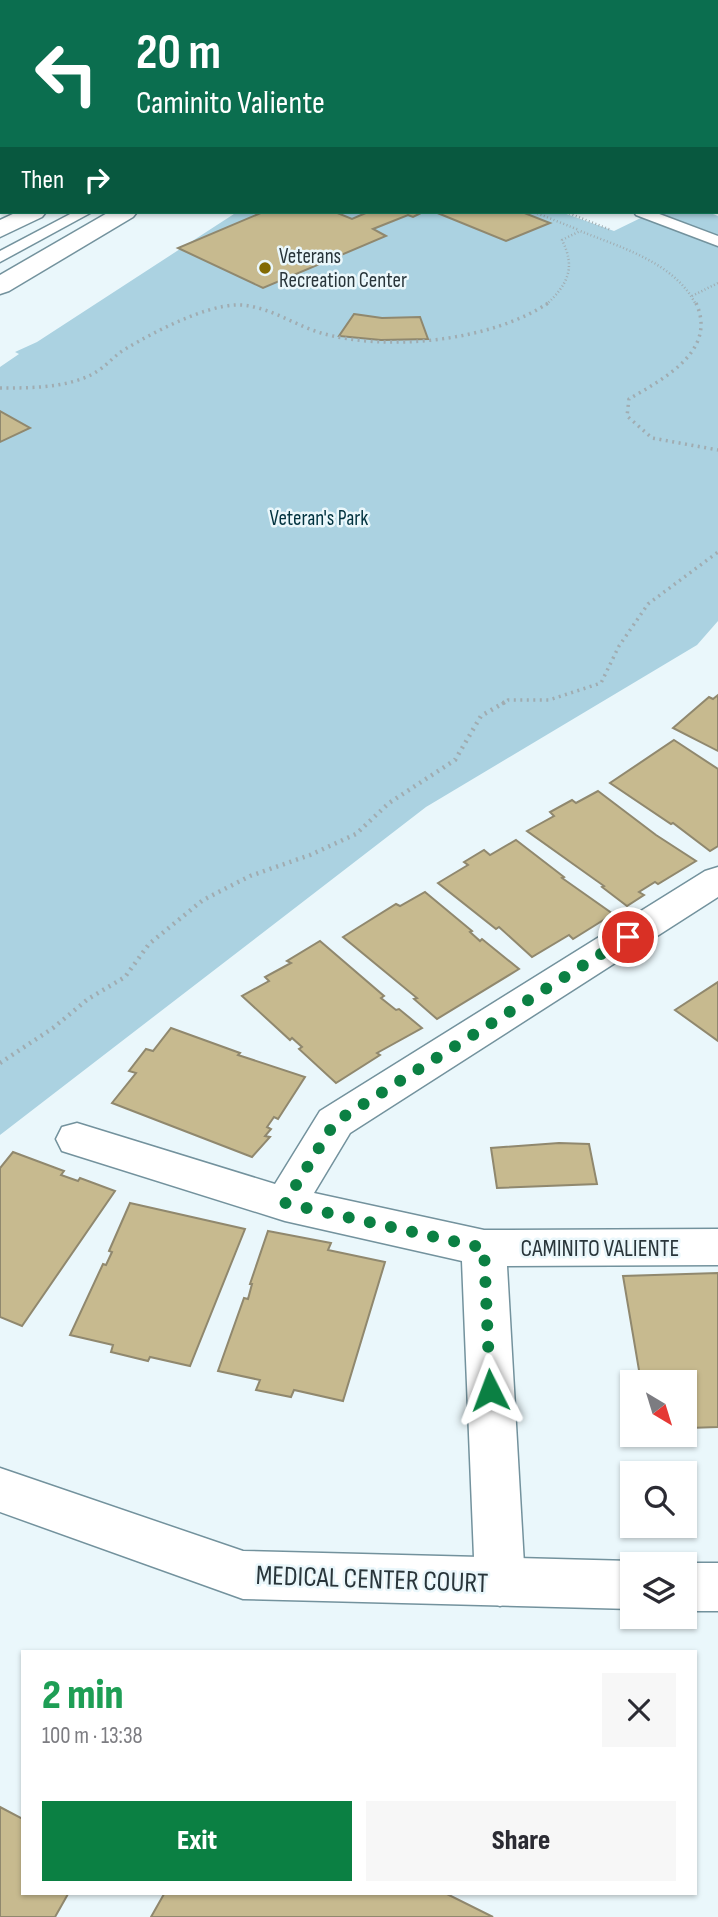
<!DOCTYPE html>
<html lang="en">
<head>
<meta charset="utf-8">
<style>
	:root { --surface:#fff; --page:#f7f7f7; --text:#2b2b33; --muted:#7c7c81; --accent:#0b8043 }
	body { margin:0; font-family:"Sofia Sans Condensed",sans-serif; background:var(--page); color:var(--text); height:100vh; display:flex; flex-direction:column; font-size:26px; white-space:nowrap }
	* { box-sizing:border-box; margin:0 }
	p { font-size:23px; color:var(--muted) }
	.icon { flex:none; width:38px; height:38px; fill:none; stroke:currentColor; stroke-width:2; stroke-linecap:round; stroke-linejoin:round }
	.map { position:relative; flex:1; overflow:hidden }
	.drawer { position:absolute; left:21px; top:1650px; width:676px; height:245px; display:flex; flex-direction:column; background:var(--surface); border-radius:0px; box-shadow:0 2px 5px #0004 }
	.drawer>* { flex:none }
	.banner { position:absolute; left:0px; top:0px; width:719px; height:214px; box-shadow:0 2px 5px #0004; background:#0b6e4f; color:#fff; overflow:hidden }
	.needle { width:46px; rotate:142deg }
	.controls { position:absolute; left:620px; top:1370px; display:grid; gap:14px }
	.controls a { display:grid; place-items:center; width:77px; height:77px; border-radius:0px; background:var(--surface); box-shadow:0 2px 5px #0004; font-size:35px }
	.pin { position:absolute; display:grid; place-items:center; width:60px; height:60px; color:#fff; margin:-30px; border:4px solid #fff; border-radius:50%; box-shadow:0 2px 7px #0007 }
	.me { position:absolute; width:77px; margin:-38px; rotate:357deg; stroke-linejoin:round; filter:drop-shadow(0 0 5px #0008) }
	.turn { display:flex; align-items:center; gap:24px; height:147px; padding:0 21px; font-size:32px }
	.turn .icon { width:91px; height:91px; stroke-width:2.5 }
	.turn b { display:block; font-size:49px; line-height:60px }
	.then { display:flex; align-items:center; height:66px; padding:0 21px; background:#0003; gap:14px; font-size:26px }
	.round { display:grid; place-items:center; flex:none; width:74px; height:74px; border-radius:0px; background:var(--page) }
	.overview { display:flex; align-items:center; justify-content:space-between; height:119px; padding:0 21px }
	h1 { font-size:42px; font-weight:800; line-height:52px; color:#1e9e55 }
	.button { display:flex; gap:14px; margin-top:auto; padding:14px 21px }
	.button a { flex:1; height:80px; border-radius:0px; background:var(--accent); color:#fff; font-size:28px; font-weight:800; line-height:80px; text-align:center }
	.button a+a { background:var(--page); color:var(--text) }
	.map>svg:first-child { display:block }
	.green { fill:#abd2e1 }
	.building { fill:#c7ba8f; stroke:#90886e; stroke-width:2 }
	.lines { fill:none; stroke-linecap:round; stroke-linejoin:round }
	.service-casing { stroke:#73929d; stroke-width:3 }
	.minor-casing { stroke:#73929d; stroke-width:3 }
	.tertiary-casing { stroke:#73929d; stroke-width:3 }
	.secondary-casing { stroke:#73929d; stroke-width:3 }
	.path-far2 { stroke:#a0acb1; stroke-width:2.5; stroke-dasharray:1 2.5; stroke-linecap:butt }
	.path-far1 { stroke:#a0acb1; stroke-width:3.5; stroke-dasharray:2 4.5; stroke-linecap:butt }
	.path { stroke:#a0acb1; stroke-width:4.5; stroke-dasharray:2 5; stroke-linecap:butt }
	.service { fill:#fff; fill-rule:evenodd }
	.minor { fill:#fff; fill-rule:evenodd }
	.tertiary { fill:#fff; fill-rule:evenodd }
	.secondary { fill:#fff; fill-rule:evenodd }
	.route { stroke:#0b8043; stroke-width:12; stroke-dasharray:0 21.6 }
	.poi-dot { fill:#826a03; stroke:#eaf7fb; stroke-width:2.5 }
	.labels { text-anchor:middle; stroke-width:5; stroke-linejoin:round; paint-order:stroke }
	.far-poi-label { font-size:21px; fill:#29353a; stroke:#eaf7fb; text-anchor:start }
	.far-park-label { font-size:21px; fill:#023340; stroke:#eaf7fb }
	.street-label { font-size:24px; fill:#29353a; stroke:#eaf7fb }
	.near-street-label { font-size:28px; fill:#29353a; stroke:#eaf7fb }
</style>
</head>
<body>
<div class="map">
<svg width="718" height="1917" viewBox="0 0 718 1917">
	<rect width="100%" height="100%" fill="#eaf7fb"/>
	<path class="green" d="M 237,212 L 561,212 L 614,231 L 653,212 L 708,212 L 718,216 L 718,621 L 697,645 L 426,807 L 0,1135 L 0,367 L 19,354 L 15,352 L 37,342 Z"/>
	<g class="building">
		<path d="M 263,212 L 335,212 L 352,219 L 368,212 L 423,212 L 413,217 L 408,215 L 373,229 L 386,236 L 263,288 L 178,248 Z"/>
		<path d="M 435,212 L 522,212 L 550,223 L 506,241 Z"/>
		<path d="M 354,314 L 382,318 L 420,317 L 428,339 L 381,340 L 339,336 Z"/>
		<path d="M 0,411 L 30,428 L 0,442 Z"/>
		<path d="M 718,695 L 718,751 L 673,728 L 709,697 L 713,699 Z"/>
		<path d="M 674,740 L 718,769 L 718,846 L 710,851 L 673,823 L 671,824 L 610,783 Z"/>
		<path d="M 598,791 L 656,835 L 696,861 L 658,884 L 655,882 L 639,892 L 644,895 L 627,906 L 602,887 L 604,886 L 527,831 L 554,816 L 550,812 L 572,800 L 576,803 Z"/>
		<path d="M 516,840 L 564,877 L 562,878 L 613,914 L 573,939 L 569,935 L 532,957 L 499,927 L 496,929 L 438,883 L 468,865 L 464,862 L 484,850 L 490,855 Z"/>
		<path d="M 425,892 L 472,931 L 470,932 L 480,941 L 482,939 L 519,969 L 437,1019 L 414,999 L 417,998 L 343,937 L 396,904 L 400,906 Z"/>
		<path d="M 320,941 L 384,996 L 381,998 L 396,1010 L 399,1009 L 422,1028 L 377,1053 L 380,1055 L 336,1083 L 299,1049 L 302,1047 L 292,1038 L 290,1040 L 242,996 L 269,981 L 265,977 L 291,963 L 287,961 Z"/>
		<path d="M 718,982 L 718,1041 L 675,1010 Z"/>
		<path d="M 171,1028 L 240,1053 L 238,1055 L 305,1077 L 278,1119 L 274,1117 L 267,1127 L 271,1129 L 265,1136 L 270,1137 L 252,1157 L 112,1103 L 136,1073 L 129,1071 L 146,1049 L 153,1051 Z"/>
		<path d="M 559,1143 L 589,1144 L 597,1184 L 497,1188 L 491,1148 Z"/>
		<path d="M 13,1152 L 64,1171 L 61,1175 L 78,1181 L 80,1178 L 115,1191 L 22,1326 L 0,1317 L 0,1168 Z"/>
		<path d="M 130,1203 L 245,1229 L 190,1366 L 150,1357 L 148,1361 L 111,1352 L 113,1345 L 70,1335 L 103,1264 L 106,1265 L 112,1252 L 109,1251 Z"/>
		<path d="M 268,1231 L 331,1243 L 328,1250 L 385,1262 L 343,1401 L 294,1390 L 291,1397 L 256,1390 L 260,1380 L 218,1371 L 244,1298 L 248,1299 L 252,1284 L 250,1284 Z"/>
		<path d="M 718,1273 L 718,1427 L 689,1428 L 689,1422 L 684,1422 L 684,1382 L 641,1382 L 623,1276 Z"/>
		<path d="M 0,1807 L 23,1819 L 23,1894 L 68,1894 L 55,1917 L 0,1917 Z"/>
		<path d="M 164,1894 L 447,1894 L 493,1917 L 151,1917 Z"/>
	</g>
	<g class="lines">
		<defs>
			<g id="service">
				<path d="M 633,0 L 650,0 L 632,2 Z"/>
				<path d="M 74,212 L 92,212 L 0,262 L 0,251 Z"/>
				<path d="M 634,212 L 654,212 L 718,236 L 718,246 L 636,215 Z"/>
			</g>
			<g id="minor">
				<path d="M 108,0 L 130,0 L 132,2 L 110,2 Z"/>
				<path d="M 718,867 L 718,897 L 350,1133 L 314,1193 L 484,1230 L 718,1229 L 718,1265 L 507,1266 L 525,1582 L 518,1599 L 500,1606 L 482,1599 L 475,1582 L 462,1261 L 285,1221 L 62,1151 L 56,1139 L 62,1127 L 77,1123 L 275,1184 L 320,1111 L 705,871 Z"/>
			</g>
			<g id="tertiary">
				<path d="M 0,1468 L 243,1551 L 632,1561 L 641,1564 L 632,1564 L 632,1609 L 243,1599 L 0,1512 Z"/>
				<path d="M 684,1563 L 718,1563 L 718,1611 L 684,1611 L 684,1564 L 680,1564 Z"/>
			</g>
			<g id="secondary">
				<path d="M 586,0 L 610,0 L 584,2 Z"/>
				<path d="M 672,0 L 695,0 L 670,2 Z"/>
				<path d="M 17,212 L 46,212 L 42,217 L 0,237 L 0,220 Z"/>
				<path d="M 109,212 L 137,212 L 133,217 L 9,291 L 0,294 L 0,275 Z"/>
			</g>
		</defs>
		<use href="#service" class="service-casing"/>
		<use href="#minor" class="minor-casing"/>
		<use href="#tertiary" class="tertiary-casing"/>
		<use href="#secondary" class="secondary-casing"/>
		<g class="path-far2">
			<path d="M 534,212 L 579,230"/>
			<path d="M 566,212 L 611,230"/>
			<path d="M 692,296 L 718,283"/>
			<path d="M 546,305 C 568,284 576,268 562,240 L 580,231 C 620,247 676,263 696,305"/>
		</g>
		<g class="path-far1">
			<path d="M 696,303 C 718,351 663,379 629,399 L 627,416 L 652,438 L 718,450"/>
			<path d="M 0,388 C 28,388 58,388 84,378 C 105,370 111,357 127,348 C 154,332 204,306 236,305 C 265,304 294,325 321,333 C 387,352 492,341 548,303"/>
			<path d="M 502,704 L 508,700 L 549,700 L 601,683 L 619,646 L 648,604 L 718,552"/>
		</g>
		<path class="path" d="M 0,1063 L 53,1028 L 88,999 L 125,977 L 149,944 L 203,900 L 250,876 L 310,855 L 356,834 L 389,803 L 455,760 L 481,716 L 505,702"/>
		<use href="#service" class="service"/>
		<use href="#minor" class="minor"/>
		<use href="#tertiary" class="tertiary"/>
		<use href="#secondary" class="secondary"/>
	</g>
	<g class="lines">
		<path class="route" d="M 490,1390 L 484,1248 L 285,1203 L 335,1122 L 628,937"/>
	</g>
	<circle class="poi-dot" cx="265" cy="268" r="7"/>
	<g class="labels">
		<g class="far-poi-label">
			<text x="279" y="263">Veterans<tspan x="279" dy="24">Recreation Center</tspan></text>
		</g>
		<g class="far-park-label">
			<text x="319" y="525">Veteran's Park</text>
		</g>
		<g class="street-label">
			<text x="600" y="1256">CAMINITO VALIENTE</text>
		</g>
		<g class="near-street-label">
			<text transform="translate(372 1578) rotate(2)" y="10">MEDICAL CENTER COURT</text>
		</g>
	</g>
</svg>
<div class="controls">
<a><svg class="needle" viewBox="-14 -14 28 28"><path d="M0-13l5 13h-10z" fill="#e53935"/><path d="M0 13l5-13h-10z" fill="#7c7c81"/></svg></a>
<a><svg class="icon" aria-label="search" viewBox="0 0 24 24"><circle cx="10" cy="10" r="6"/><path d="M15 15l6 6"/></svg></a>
<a><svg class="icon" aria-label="layers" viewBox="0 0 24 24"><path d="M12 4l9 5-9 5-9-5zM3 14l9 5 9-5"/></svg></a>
</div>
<div class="pin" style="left:628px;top:937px;background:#d93025"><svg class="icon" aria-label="arrive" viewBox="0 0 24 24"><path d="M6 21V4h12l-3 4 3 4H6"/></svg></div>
<svg class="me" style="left:490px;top:1390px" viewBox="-20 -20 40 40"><path d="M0-17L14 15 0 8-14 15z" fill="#0b8043" stroke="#fff" stroke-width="4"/></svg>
<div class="banner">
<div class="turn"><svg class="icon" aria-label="left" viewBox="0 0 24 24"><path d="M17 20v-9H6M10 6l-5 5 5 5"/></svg><div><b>20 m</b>Caminito Valiente</div></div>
<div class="then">Then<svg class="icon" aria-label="right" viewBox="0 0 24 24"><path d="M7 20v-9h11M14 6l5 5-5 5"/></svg></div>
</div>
<section class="drawer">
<div class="overview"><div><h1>2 min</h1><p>100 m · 13:38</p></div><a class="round"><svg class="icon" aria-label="close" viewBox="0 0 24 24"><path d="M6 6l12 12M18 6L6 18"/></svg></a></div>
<div class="button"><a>Exit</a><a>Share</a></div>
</section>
</div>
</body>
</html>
